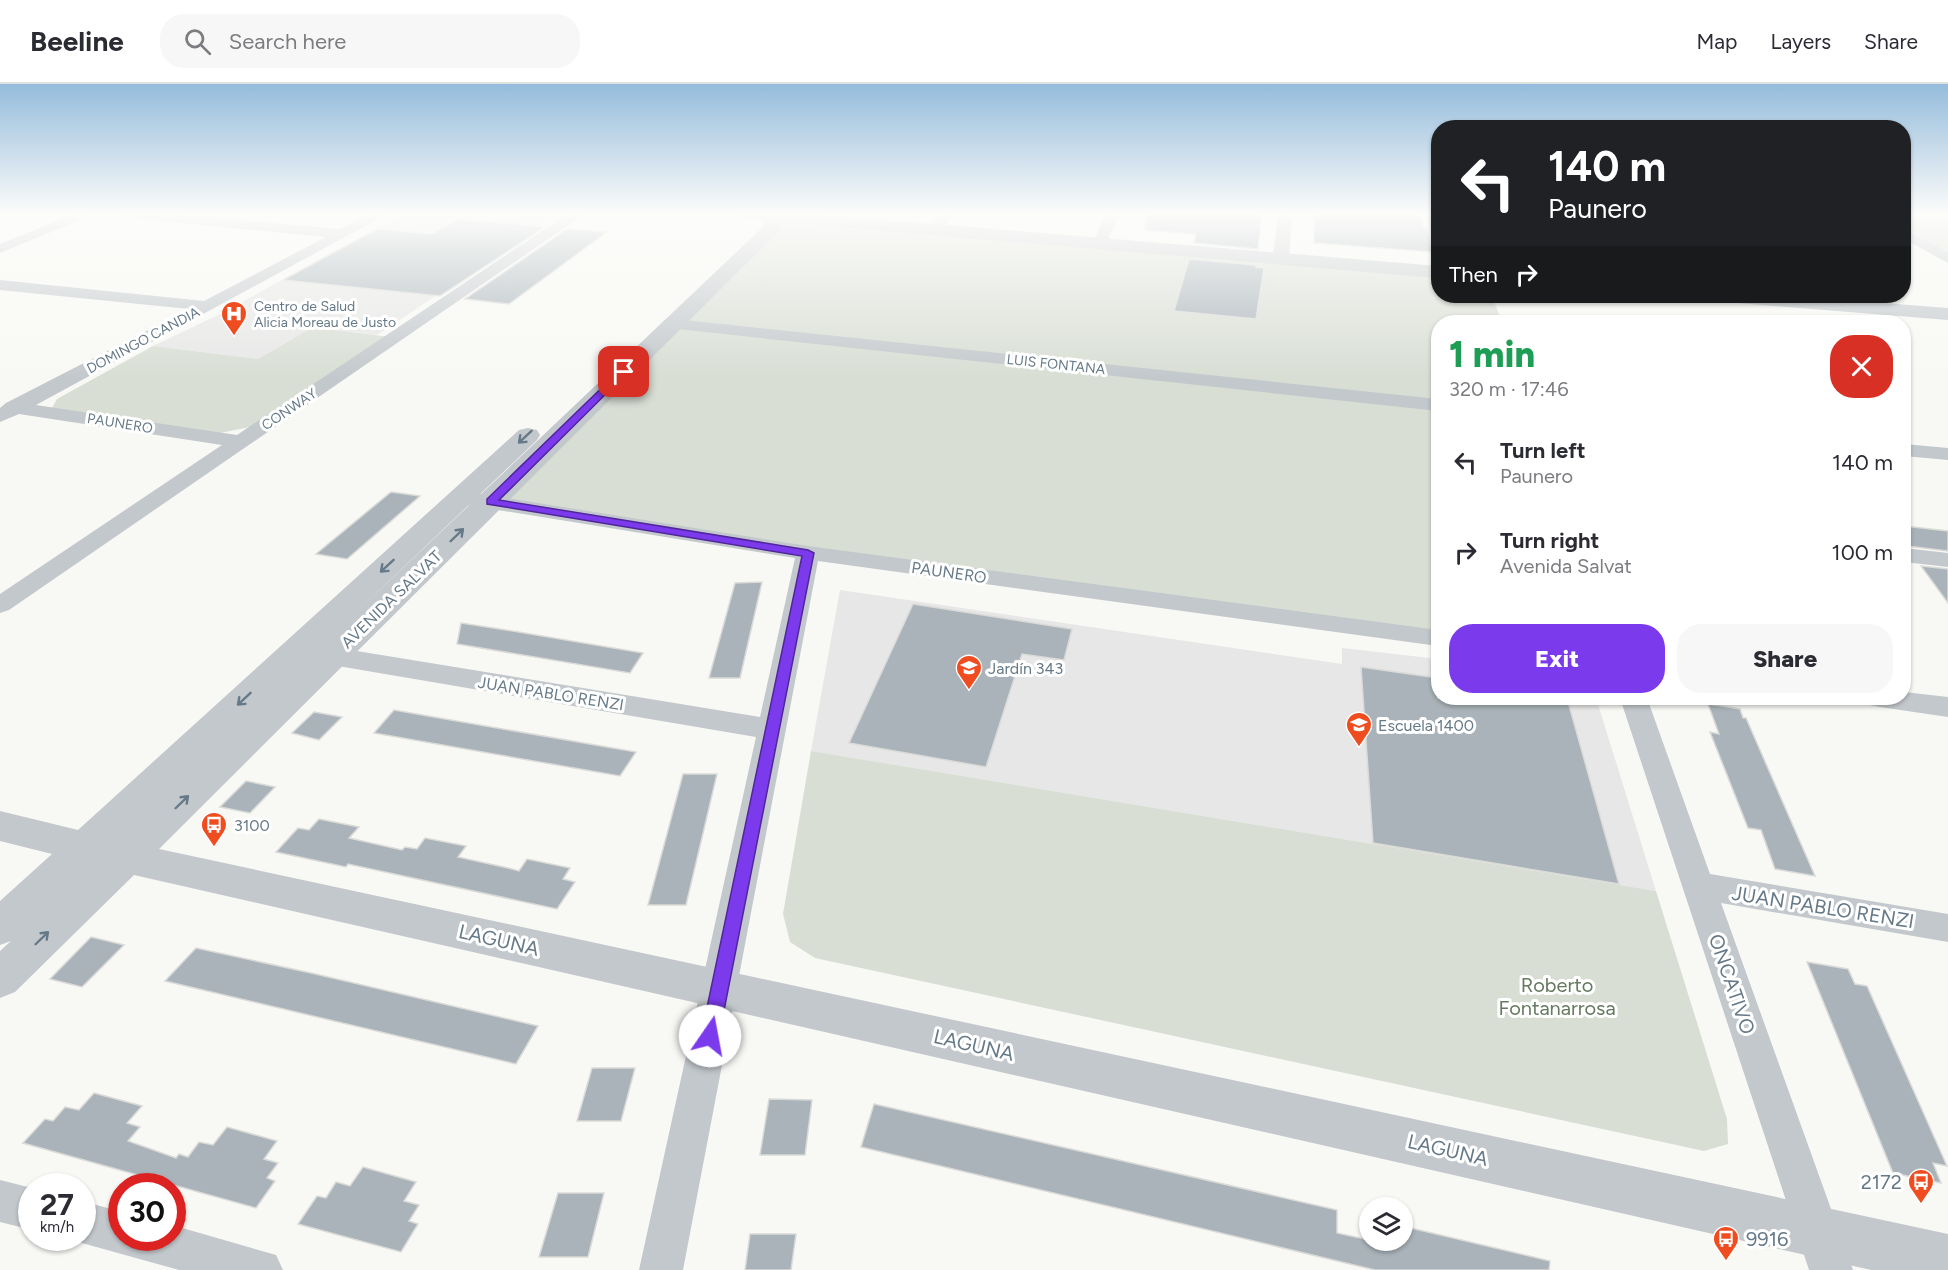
<!DOCTYPE html>
<html lang="en">
<head>
<meta charset="utf-8">
<style>
	:root { --surface:#fff; --page:#f7f7f7; --text:#2b2b33; --muted:#7c7c81; --line:#e1e1e2; --accent:#7c3aed }
	body { margin:0; font-family:Figtree,sans-serif; background:var(--page); color:var(--text); height:100vh; display:flex; flex-direction:column; font-size:22px; white-space:nowrap }
	* { box-sizing:border-box; margin:0 }
	p { font-size:20px; color:var(--muted) }
	.icon { flex:none; width:33px; height:33px; fill:none; stroke:currentColor; stroke-width:2; stroke-linecap:round; stroke-linejoin:round }
	.map { position:relative; flex:1; overflow:hidden }
	.drawer { position:absolute; left:1431px; top:231px; width:480px; height:390px; display:flex; flex-direction:column; background:var(--surface); border-radius:24px; box-shadow:0 2px 4px #0004 }
	.drawer>* { flex:none }
	.top-card { position:absolute; left:1431px; top:36px; width:480px; height:183px; border-radius:24px; box-shadow:0 2px 4px #0004; background:#202124; color:#fff; overflow:hidden }
	.fabs { position:absolute; left:1359px; top:1113px; display:grid; gap:12px }
	.fabs a { display:grid; place-items:center; width:54px; height:54px; border-radius:50%; background:var(--surface); box-shadow:0 2px 4px #0004; font-size:30px }
	.speed { position:absolute; left:18px; top:1089px; display:flex; gap:12px; font-size:30px; font-weight:700; text-align:center }
	.speed>* { display:grid; place-content:center; width:78px; height:78px; border-radius:50%; background:var(--surface); box-shadow:0 2px 4px #0004; line-height:1 }
	.speed small { font-size:15px; font-weight:400 }
	.speed .limit { border:9px solid #d22; background:#fff; color:#111 }
	.pin { position:absolute; display:grid; place-items:center; width:51px; height:51px; color:#fff; margin:-26px; border-radius:12px; box-shadow:0 3px 9px #0006 }
	.me { position:absolute; width:66px; margin:-33px; rotate:12deg; stroke-linejoin:round; filter:drop-shadow(0 0 4px #0008) }
	.turn { display:flex; align-items:center; gap:21px; height:126px; padding:0 18px; font-size:27px }
	.turn .icon { width:78px; height:78px; stroke-width:2.5 }
	.turn b { display:block; font-size:42px; line-height:51px }
	.then { display:flex; align-items:center; height:57px; padding:0 18px; background:#0003; gap:12px; font-size:22px }
	.round { display:grid; place-items:center; flex:none; width:63px; height:63px; border-radius:24px; background:var(--page) }
	.summary { display:flex; align-items:center; justify-content:space-between; height:102px; padding:0 18px }
	h1 { font-size:36px; font-weight:800; line-height:45px; color:#1e9e55 }
	.primary-button { display:flex; gap:12px; margin-top:auto; padding:12px 18px }
	.primary-button a { flex:1; height:69px; border-radius:24px; background:var(--accent); color:#fff; font-size:24px; font-weight:800; line-height:69px; text-align:center }
	.primary-button a+a { background:var(--page); color:var(--text) }
	ul { padding:0; list-style:none }
	li { display:flex; align-items:center; gap:18px; height:90px; padding:0 18px }
	li div { flex:1 }
	li b { display:block; font-size:22px }
	li em { font-style:normal }
	header { display:flex; align-items:center; gap:36px; box-sizing:border-box; height:84px; padding:0 30px; background:var(--surface); border-bottom:2px solid var(--line) }
	header strong { font-size:28px }
	nav { display:flex; gap:33px; margin-inline-start:auto; font-size:21px }
	.search { width:420px; height:54px; background:var(--page); display:flex; align-items:center; gap:15px; box-sizing:border-box; padding:0 21px; border-radius:24px; color:var(--muted); font-size:22px }
	.map>svg:first-child { display:block }
	.built { fill:#e6e7e6 }
	.green { fill:#d8ded4 }
	.building { fill:#a9b3b9; stroke:#dadad8; stroke-width:1.5 }
	.lines { fill:none; stroke-linecap:round; stroke-linejoin:round }
	.minor { fill:#c3c8cc; fill-rule:evenodd }
	.tertiary { fill:#c3c8cc; fill-rule:evenodd }
	.oneway { stroke:#657988 }
	.route { fill:#7c3aed; stroke:#51269a; stroke-width:1.5 }
	.labels { text-anchor:middle; stroke-width:6; stroke-linejoin:round; paint-order:stroke }
	.far-poi-label { font-size:14px; fill:#657988; stroke:#fff; text-anchor:start }
	.far-street-label { font-size:14px; fill:#657988; stroke:#fff }
	.street-label { font-size:16px; fill:#657988; stroke:#fff }
	.poi-label { font-size:16px; fill:#657988; stroke:#fff; text-anchor:start }
	.near-street-label { font-size:20px; fill:#657988; stroke:#fff }
	.near-park-label { font-size:20px; fill:#667a60; stroke:#fff }
	.near-poi-label { font-size:20px; fill:#657988; stroke:#fff; text-anchor:end }
</style>
</head>
<body>
<header>
<strong>Beeline</strong>
<div class="search"><svg class="icon" aria-label="search" viewBox="0 0 24 24"><circle cx="10" cy="10" r="6"/><path d="M15 15l6 6"/></svg>Search here</div>
<nav><a>Map</a><a>Layers</a><a>Share</a></nav>
</header>
<div class="map">
<svg width="1948" height="1186" viewBox="0 0 1948 1186">
	<rect width="100%" height="100%" fill="#f8f8f5"/>
	<g class="built">
		<path d="M 405,129 L 559,129 L 377,251 L 313,243 L 258,275 L 153,262 L 218,231 Z"/>
		<path d="M 840,506 L 1342,580 L 1342,564 L 1438,575 L 1438,614 L 1596,614 L 1656,807 L 811,667 Z"/>
	</g>
	<g class="green">
		<path d="M 1904,129 L 1948,129 L 1948,168 L 1904,144 Z"/>
		<path d="M 771,132 L 1438,188 L 1438,212 L 1492,212 L 1502,238 L 1438,238 L 1438,554 L 808,469 L 491,418 L 773,143 Z"/>
		<path d="M 313,243 L 390,253 L 255,342 L 220,349 L 52,324 L 57,315 L 153,262 L 258,275 Z"/>
		<path d="M 811,667 L 1656,807 L 1727,1035 L 1728,1060 L 1704,1067 L 815,874 L 790,858 L 783,830 Z"/>
	</g>
	<g class="building">
		<path d="M 1146,129 L 1262,129 L 1258,165 L 1194,159 L 1196,150 L 1145,146 Z"/>
		<path d="M 1314,129 L 1420,129 L 1424,144 L 1427,144 L 1433,168 L 1314,159 Z"/>
		<path d="M 458,135 L 545,143 L 440,212 L 283,196 L 377,145 L 432,150 Z"/>
		<path d="M 567,145 L 607,148 L 509,220 L 465,215 Z"/>
		<path d="M 1189,175 L 1256,181 L 1256,183 L 1264,184 L 1256,235 L 1174,227 Z"/>
		<path d="M 391,408 L 420,412 L 347,475 L 316,470 Z"/>
		<path d="M 1904,442 L 1948,447 L 1948,467 L 1907,462 L 1904,458 Z"/>
		<path d="M 1921,482 L 1948,485 L 1948,519 Z"/>
		<path d="M 762,498 L 740,594 L 709,594 L 735,499 Z"/>
		<path d="M 913,520 L 1072,545 L 1064,576 L 1022,570 L 986,683 L 849,659 Z"/>
		<path d="M 461,539 L 506,546 L 643,569 L 630,589 L 457,560 Z"/>
		<path d="M 1361,583 L 1438,594 L 1438,614 L 1567,614 L 1619,800 L 1373,759 Z"/>
		<path d="M 1708,620 L 1740,625 L 1743,634 L 1746,634 L 1815,792 L 1775,785 L 1761,746 L 1748,744 L 1710,648 L 1719,650 Z"/>
		<path d="M 394,626 L 445,635 L 636,668 L 620,692 L 374,649 Z"/>
		<path d="M 314,628 L 342,633 L 319,656 L 292,649 Z"/>
		<path d="M 683,690 L 717,690 L 686,821 L 648,821 Z"/>
		<path d="M 246,697 L 275,703 L 250,729 L 220,723 Z"/>
		<path d="M 319,735 L 359,743 L 349,754 L 402,766 L 405,763 L 417,765 L 425,754 L 466,762 L 458,773 L 508,784 L 519,787 L 527,775 L 570,784 L 563,795 L 575,798 L 557,825 L 348,780 L 346,783 L 276,768 L 298,744 L 309,746 Z"/>
		<path d="M 91,853 L 124,861 L 82,903 L 50,895 Z"/>
		<path d="M 196,864 L 311,889 L 538,942 L 516,980 L 165,897 Z"/>
		<path d="M 1807,878 L 1848,885 L 1855,900 L 1867,902 L 1947,1082 L 1933,1079 L 1941,1099 L 1893,1089 Z"/>
		<path d="M 592,984 L 635,984 L 621,1037 L 577,1037 Z"/>
		<path d="M 94,1009 L 142,1022 L 127,1039 L 140,1043 L 128,1057 L 176,1074 L 179,1070 L 188,1073 L 199,1058 L 213,1061 L 227,1043 L 277,1057 L 264,1075 L 278,1079 L 267,1094 L 275,1097 L 256,1124 L 23,1059 L 45,1035 L 53,1037 L 65,1023 L 79,1026 Z"/>
		<path d="M 769,1015 L 812,1016 L 805,1071 L 760,1071 Z"/>
		<path d="M 874,1020 L 1337,1126 L 1337,1149 L 1369,1156 L 1402,1156 L 1402,1142 L 1550,1177 L 1549,1186 L 1375,1186 L 861,1063 Z"/>
		<path d="M 363,1083 L 416,1098 L 404,1117 L 419,1121 L 409,1137 L 418,1140 L 401,1168 L 298,1140 L 317,1112 L 326,1114 L 336,1098 L 350,1102 Z"/>
		<path d="M 558,1109 L 604,1109 L 588,1173 L 539,1173 Z"/>
		<path d="M 750,1150 L 796,1150 L 791,1186 L 745,1186 Z"/>
	</g>
	<g class="lines">
		<g class="minor">
			<path d="M 77,129 L 97,129 L 0,169 L 0,160 Z"/>
			<path d="M 114,129 L 169,129 L 340,145 L 371,129 L 389,129 L 36,321 L 237,351 L 569,129 L 586,129 L 9,526 L 0,529 L 0,510 L 222,361 L 19,330 L 0,338 L 0,324 L 6,319 L 189,225 L 0,206 L 0,196 L 204,217 L 326,153 L 121,133 Z"/>
			<path d="M 940,129 L 954,129 L 940,149 L 930,149 L 928,146 Z"/>
			<path d="M 1106,129 L 1120,129 L 1105,162 L 1095,162 L 1093,159 Z"/>
			<path d="M 1278,129 L 1292,129 L 1289,174 L 1281,179 L 1273,174 Z"/>
			<path d="M 1904,145 L 1948,168 L 1948,179 L 1904,155 Z"/>
			<path d="M 674,235 L 1438,315 L 1438,327 L 668,244 L 665,240 Z"/>
			<path d="M 1904,360 L 1948,364 L 1948,376 L 1904,372 Z"/>
			<path d="M 469,408 L 808,462 L 1438,546 L 1438,562 L 818,477 L 683,1186 L 639,1186 L 756,653 L 332,581 L 323,578 L 319,572 L 323,566 L 332,563 L 760,633 L 795,474 L 461,420 L 458,415 L 461,410 Z"/>
			<path d="M 1904,464 L 1948,469 L 1948,483 L 1904,478 Z"/>
			<path d="M 1904,608 L 1948,613 L 1948,633 L 1880,623 L 1870,621 L 1866,614 L 1904,614 Z"/>
			<path d="M 1620,614 L 1647,614 L 1710,790 L 1948,830 L 1948,858 L 1721,819 L 1853,1186 L 1809,1186 Z"/>
			<path d="M 0,1096 L 32,1104 L 32,1146 L 0,1138 Z"/>
			<path d="M 82,1117 L 122,1128 L 122,1154 L 172,1154 L 172,1141 L 276,1171 L 283,1186 L 179,1186 L 82,1159 L 68,1154 L 82,1154 Z"/>
		</g>
		<g class="tertiary">
			<path d="M 730,129 L 803,129 L 1438,182 L 1438,194 L 781,138 L 779,147 L 159,765 L 1948,1150 L 1948,1186 L 1871,1186 L 134,791 L 15,908 L 0,914 L 0,867 L 11,857 L 0,861 L 0,817 L 52,770 L 0,757 L 0,727 L 78,746 L 519,346 L 528,344 L 537,346 L 540,351 L 537,356 L 346,538 L 764,142 L 763,136 L 738,134 Z"/>
			<path d="M 1716,212 L 1794,212 L 1948,224 L 1948,236 L 1726,218 L 1719,216 Z"/>
		</g>
	</g>
	<defs><path id="oneway-shaft" d="M-6 0H5M1.5-3L5.5 0L1.5 3" fill="none" stroke-width="1.6" stroke-linecap="round" stroke-linejoin="round" transform="scale(1.5)"/></defs>
	<g class="oneway">
		<use href="#oneway-shaft" transform="translate(525 353) rotate(137)"/>
		<use href="#oneway-shaft" transform="translate(457 451) rotate(-44)"/>
		<use href="#oneway-shaft" transform="translate(387 482) rotate(137)"/>
		<use href="#oneway-shaft" transform="translate(244 615) rotate(137)"/>
		<use href="#oneway-shaft" transform="translate(182 718) rotate(-44)"/>
		<use href="#oneway-shaft" transform="translate(42 854) rotate(-44)"/>
	</g>
	<linearGradient id="sky" x2="0" y2="1"><stop stop-color="#95bcdc"/><stop offset="0.44" stop-color="#fcfcfa"/><stop offset="1" stop-color="#fcfcfa" stop-opacity="0"/></linearGradient>
	<rect width="1948" height="295" fill="url(#sky)"/>
	<path class="route" d="M 620,286 L 628,288 L 499,416 L 808,466 L 814,469 L 719,952 L 717,958 L 710,960 L 703,958 L 701,952 L 802,472 L 487,420 L 487,415 Z"/>
	<defs>
		<symbol id="hospital-pin" viewBox="-11 -11 22 30"><path d="M0 17L-7.5 6A9.5 9.5 0 1 1 7.5 6Z" fill="#ef4c1f" stroke="#fff"/><path d="M-5-5h3v3.5h4V-5h3V5h-3V1.5h-4V5h-3Z" fill="#fff"/></symbol>
		<symbol id="school-pin" viewBox="-11 -11 22 30"><path d="M0 17L-7.5 6A9.5 9.5 0 1 1 7.5 6Z" fill="#ef4c1f" stroke="#fff"/><path d="M0-5L7-2L0 1L-7-2ZM-4 1L0 2.5L4 1V4Q0 6-4 4Z" fill="#fff"/></symbol>
		<symbol id="bus-pin" viewBox="-11 -11 22 30"><path d="M0 17L-7.5 6A9.5 9.5 0 1 1 7.5 6Z" fill="#ef4c1f" stroke="#fff"/><path d="M-5-6H5V4H4V6H2V4H-2V6H-4V4H-5ZM-3.5-4V0h7V-4ZM-3.5 1.2v1.5H-2V1.2ZM2 1.2v1.5H3.5V1.2Z" fill="#fff"/></symbol>
	</defs>
	<g fill-rule="evenodd">
		<use href="#hospital-pin" x="219" y="215" width="30" height="40"/>
		<use href="#school-pin" x="954" y="569" width="30" height="40"/>
		<use href="#school-pin" x="1344" y="626" width="30" height="40"/>
		<use href="#bus-pin" x="199" y="726" width="30" height="40"/>
		<use href="#bus-pin" x="1906" y="1083" width="30" height="40"/>
		<use href="#bus-pin" x="1711" y="1140" width="30" height="40"/>
	</g>
	<g class="labels">
		<g class="far-poi-label">
			<text x="254" y="227">Centro de Salud<tspan x="254" dy="16">Alicia Moreau de Justo</tspan></text>
		</g>
		<g class="far-street-label">
			<text transform="translate(143 256) rotate(-28)" y="5">DOMINGO CANDIA</text>
			<text transform="translate(1056 280) rotate(6)" y="5">LUIS FONTANA</text>
			<text transform="translate(289 325) rotate(-34)" y="5">CONWAY</text>
			<text transform="translate(120 339) rotate(9)" y="5">PAUNERO</text>
		</g>
		<g class="street-label">
			<text transform="translate(949 488) rotate(8)" y="6">PAUNERO</text>
			<text transform="translate(391 515) rotate(-44)" y="6">AVENIDA SALVAT</text>
			<text transform="translate(551 609) rotate(9)" y="6">JUAN PABLO RENZI</text>
		</g>
		<g class="poi-label">
			<text x="988" y="590">Jardín 343</text>
			<text x="1378" y="647">Escuela 1400</text>
			<text x="234" y="747">3100</text>
		</g>
		<g class="near-street-label">
			<text transform="translate(1823 823) rotate(9)" y="7">JUAN PABLO RENZI</text>
			<text transform="translate(499 856) rotate(13)" y="7">LAGUNA</text>
			<text transform="translate(1732 900) rotate(71)" y="7">ONCATIVO</text>
			<text transform="translate(974 961) rotate(13)" y="7">LAGUNA</text>
			<text transform="translate(1448 1066) rotate(13)" y="7">LAGUNA</text>
		</g>
		<g class="near-park-label">
			<text x="1557" y="908">Roberto<tspan x="1557" dy="23">Fontanarrosa</tspan></text>
		</g>
		<g class="near-poi-label">
			<text x="1902" y="1105">2172</text>
			<text x="1746" y="1162" text-anchor="start">9916</text>
		</g>
	</g>
</svg>
<div class="fabs">
<a><svg class="icon" aria-label="layers" viewBox="0 0 24 24"><path d="M12 4l9 5-9 5-9-5zM3 14l9 5 9-5"/></svg></a>
</div>
<div class="speed"><div>27<small>km/h</small></div><div class="limit">30</div></div>
<div class="pin" style="left:624px;top:288px;background:#d93025"><svg class="icon" aria-label="arrive" viewBox="0 0 24 24"><path d="M6 21V4h12l-3 4 3 4H6"/></svg></div>
<svg class="me" style="left:710px;top:952px" viewBox="-20 -20 40 40"><circle r="19" fill="#fff"/><path d="M0-13L10 11 0 6-10 11z" fill="#7c3aed"/></svg>
<div class="top-card">
<div class="turn"><svg class="icon" aria-label="left" viewBox="0 0 24 24"><path d="M17 20v-9H6M10 6l-5 5 5 5"/></svg><div><b>140 m</b>Paunero</div></div>
<div class="then">Then<svg class="icon" aria-label="right" viewBox="0 0 24 24"><path d="M7 20v-9h11M14 6l5 5-5 5"/></svg></div>
</div>
<section class="drawer">
<div class="summary"><div><h1>1 min</h1><p>320 m · 17:46</p></div><a class="round" style="background:#d93025;color:#fff"><svg class="icon" aria-label="close" viewBox="0 0 24 24"><path d="M6 6l12 12M18 6L6 18"/></svg></a></div>
<ul>
<li><svg class="icon" aria-label="left" viewBox="0 0 24 24"><path d="M17 20v-9H6M10 6l-5 5 5 5"/></svg><div><b>Turn left</b><p>Paunero</p></div><em>140 m</em></li>
<li><svg class="icon" aria-label="right" viewBox="0 0 24 24"><path d="M7 20v-9h11M14 6l5 5-5 5"/></svg><div><b>Turn right</b><p>Avenida Salvat</p></div><em>100 m</em></li>
</ul>
<div class="primary-button"><a>Exit</a><a>Share</a></div>
</section>
</div>
</body>
</html>
